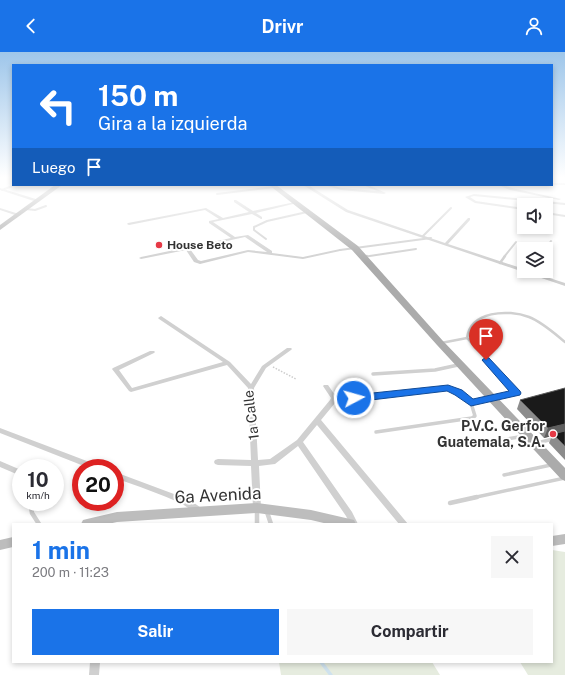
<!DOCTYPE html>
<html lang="es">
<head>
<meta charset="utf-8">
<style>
	:root { --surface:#fff; --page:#f7f7f7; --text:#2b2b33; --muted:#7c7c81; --accent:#1a73e8 }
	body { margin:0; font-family:"Public Sans",sans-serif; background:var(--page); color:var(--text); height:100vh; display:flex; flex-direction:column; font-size:15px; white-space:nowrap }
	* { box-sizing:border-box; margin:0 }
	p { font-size:13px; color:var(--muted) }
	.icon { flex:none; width:22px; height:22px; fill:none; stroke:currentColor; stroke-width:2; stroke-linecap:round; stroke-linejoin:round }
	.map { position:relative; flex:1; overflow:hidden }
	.sheet { position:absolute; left:12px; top:471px; width:541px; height:140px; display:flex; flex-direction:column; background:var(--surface); border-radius:0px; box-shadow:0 2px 6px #0003 }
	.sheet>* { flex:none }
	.banner { position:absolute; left:12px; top:12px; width:541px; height:122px; border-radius:0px; box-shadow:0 2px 6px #0003; background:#1a73e8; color:#fff; overflow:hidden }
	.controls { position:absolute; left:517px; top:146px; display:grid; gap:8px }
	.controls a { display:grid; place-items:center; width:36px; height:36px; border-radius:0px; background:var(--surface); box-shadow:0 2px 6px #0003; font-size:20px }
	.speed { position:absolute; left:12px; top:407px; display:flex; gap:8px; font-size:20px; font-weight:700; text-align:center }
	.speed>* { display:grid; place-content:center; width:52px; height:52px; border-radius:50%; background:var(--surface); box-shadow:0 2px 6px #0003; line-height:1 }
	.speed small { font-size:10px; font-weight:400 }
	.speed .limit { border:6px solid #d22; background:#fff; color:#111 }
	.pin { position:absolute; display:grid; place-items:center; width:34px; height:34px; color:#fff; margin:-41px -17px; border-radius:50% 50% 50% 0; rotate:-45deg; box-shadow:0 0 4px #0007 }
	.pin .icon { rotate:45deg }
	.me { position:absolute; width:44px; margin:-22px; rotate:84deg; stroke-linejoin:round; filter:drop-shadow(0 0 3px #0008) }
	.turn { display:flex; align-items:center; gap:14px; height:84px; padding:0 20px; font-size:18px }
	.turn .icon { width:52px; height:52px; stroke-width:2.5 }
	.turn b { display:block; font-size:28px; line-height:34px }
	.then { display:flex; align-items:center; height:38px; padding:0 20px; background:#0003; gap:8px; font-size:15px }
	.round { display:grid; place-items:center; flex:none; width:42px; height:42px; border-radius:0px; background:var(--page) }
	.headline { display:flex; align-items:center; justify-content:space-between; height:68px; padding:0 20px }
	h1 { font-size:24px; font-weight:700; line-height:30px; color:var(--accent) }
	.primary-button { display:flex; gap:8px; margin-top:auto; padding:8px 20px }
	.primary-button a { flex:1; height:46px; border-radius:0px; background:var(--accent); color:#fff; font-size:16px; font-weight:700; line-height:46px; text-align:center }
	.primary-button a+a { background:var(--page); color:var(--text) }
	header { display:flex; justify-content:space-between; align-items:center; height:52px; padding:0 20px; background:var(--accent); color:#fff; font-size:18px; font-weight:700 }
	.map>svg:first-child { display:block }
	.green { fill:#e6ecdf }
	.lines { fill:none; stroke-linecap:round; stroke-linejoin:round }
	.stream { stroke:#cfe2ee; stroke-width:3.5 }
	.path { stroke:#cdcdcd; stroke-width:1.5; stroke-dasharray:1.5 1.5; stroke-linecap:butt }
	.lane-far3 { stroke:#d0d0d0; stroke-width:2 }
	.lane-far2 { stroke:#d0d0d0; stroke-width:2.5 }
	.lane-far1 { stroke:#d0d0d0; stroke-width:3.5 }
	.lane { stroke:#d0d0d0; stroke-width:4.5 }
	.street { fill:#d0d0d0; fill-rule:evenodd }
	.secondary { fill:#bdbdbd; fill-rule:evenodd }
	.primary { fill:#ababab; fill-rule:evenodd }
	.wall { fill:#8c8c8c }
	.shaded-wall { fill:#5f5f5f }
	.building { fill:#1a1a1a; stroke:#5f5f5f }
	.route { fill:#1a73e8; stroke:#114b97 }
	.poi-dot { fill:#e63946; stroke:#fff; stroke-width:1.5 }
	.labels { text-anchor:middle; stroke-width:4; stroke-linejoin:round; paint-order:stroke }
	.far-poi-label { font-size:12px; font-weight:bold; fill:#333; stroke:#fff; text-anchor:start }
	.street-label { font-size:14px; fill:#333; stroke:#fff }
	.poi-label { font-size:14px; font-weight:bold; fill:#333; stroke:#fff; text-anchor:end }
	.near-street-label { font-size:17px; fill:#333; stroke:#fff }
</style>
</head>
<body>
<header><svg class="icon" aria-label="back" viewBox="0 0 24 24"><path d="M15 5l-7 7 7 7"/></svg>Drivr<svg class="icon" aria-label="person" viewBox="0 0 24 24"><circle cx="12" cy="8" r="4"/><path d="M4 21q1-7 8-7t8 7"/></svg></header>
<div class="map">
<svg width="565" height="623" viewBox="0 0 565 623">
	<rect width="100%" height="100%" fill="#fff"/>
	<g class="green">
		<path d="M 552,498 L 565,500 L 565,623 L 528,623 L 520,610 L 552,610 Z"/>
		<path d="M 279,610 L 432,610 L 440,623 L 281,623 Z"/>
	</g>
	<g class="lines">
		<path class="stream" d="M 321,610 L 331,623"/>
		<path class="path" d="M 273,315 L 296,327"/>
		<g class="lane-far3">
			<path d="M 39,133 L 54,133"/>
			<path d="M 2,138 L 15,133"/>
			<path d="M 217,142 L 274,135"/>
			<path d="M 26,157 L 35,158 L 46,154"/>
			<path d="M 423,184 L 451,156"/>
			<path d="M 266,187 L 254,178 L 254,175 L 267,169 L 307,160"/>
			<path d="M 546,197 L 551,189"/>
			<path d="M 340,198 L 431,186"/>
			<path d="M 363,205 L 416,197"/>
			<path d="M 504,205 L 516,190"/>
		</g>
		<g class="lane-far2">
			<path d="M 363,205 L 367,204"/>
			<path d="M 500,211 L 505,204"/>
			<path d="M 441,291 L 467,286"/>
			<path d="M 489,310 L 467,286 C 470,259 508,257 529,265 C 542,270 554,281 565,290"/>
		</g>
		<g class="lane-far1">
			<path d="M 373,322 L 435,318 L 458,313"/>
			<path d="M 354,346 L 448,336 L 459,340 L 471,351 L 516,342 L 488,309"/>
			<path d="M 376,380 L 472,366 L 475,364 L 471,351"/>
			<path d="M 537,391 L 553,387"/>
			<path d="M 471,393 L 525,384"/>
			<path d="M 504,423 L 551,413"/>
			<path d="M 472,446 L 565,426"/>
		</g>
		<g class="lane">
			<path d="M 30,450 L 32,461 L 39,472"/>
			<path d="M 450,451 L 477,445"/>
			<path d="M 257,458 L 257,472"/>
			<path d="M 267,460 L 271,472"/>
		</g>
		<g class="street">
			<rect x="552" y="131" width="13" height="2"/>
			<path d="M 303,133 L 308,133 L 348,158 L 445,191 L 468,166 L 470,166 L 470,168 L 448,192 L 524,217 L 524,219 L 528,219 L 565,231 L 565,234 L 346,160 Z"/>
			<path d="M 325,133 L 331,133 L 341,136 L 377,139 L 363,133 L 368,133 L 386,141 L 384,142 L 341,138 Z"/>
			<path d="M 498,133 L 503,133 L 512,136 L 561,147 L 559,148 L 510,138 Z"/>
			<path d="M 0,136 L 39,148 L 40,149 L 37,150 L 0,138 Z"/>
			<path d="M 474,142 L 565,151 L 565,153 L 474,144 L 470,145 L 476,149 L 524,156 L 524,158 L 475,151 L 465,145 Z"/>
			<path d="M 234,148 L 236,148 L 253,159 L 295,150 L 297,151 L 256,161 L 262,165 L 262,167 L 261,167 L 252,162 L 213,170 L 235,185 L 248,183 L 272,199 L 272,201 L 303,205 L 340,197 L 342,198 L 340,199 L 303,207 L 248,200 L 200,212 L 194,210 L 186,198 L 141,207 L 139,206 L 141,205 L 231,186 L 209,171 L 209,169 L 219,167 L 205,158 L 129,173 L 127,172 L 128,171 L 206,156 L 223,166 L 249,160 L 234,150 ZM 245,185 L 267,200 L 248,198 L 201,209 L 198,208 L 190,197 Z"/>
			<path d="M 0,156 L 19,162 L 20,163 L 18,164 L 0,158 Z"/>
			<path d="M 546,160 L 565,163 L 565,165 L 546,162 Z"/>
			<path d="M 161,264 L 230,310 L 251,332 L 262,314 L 287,296 L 291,296 L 292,297 L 291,298 L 266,316 L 254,336 L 258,408 L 270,407 L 297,388 L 330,348 L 331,346 L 323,334 L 324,333 L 328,333 L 337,346 L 335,351 L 321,368 L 408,472 L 399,472 L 317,373 L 303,390 L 352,460 L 358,472 L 350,472 L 346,464 L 298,394 L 275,412 L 259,414 L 261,456 L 260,458 L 257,459 L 254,458 L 253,456 L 251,414 L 218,413 L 215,412 L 214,410 L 215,408 L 218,407 L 251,408 L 248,336 L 227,313 L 131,340 L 129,339 L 112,317 L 113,316 L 150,299 L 154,299 L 155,300 L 154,301 L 119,318 L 132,336 L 223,310 L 159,267 L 158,266 Z"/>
			<path d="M 0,376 L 100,414 L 101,416 L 89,416 L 0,381 Z"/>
			<path d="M 0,409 L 21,418 L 21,424 L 0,415 Z"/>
			<path d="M 115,420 L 190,448 L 204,458 L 205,460 L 204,462 C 196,465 189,455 182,452 C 161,442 137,434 115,426 Z"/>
			<path d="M 90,610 L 100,610 L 99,623 L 89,623 Z"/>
		</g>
		<g class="secondary">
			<path d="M 257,451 L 311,458 L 350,467 L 354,468 L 356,472 L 328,472 L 311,468 L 257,461 L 117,470 L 108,472 L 81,472 L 83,468 L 87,467 L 117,460 Z"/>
			<path d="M 565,482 L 565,492 L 552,494 L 552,484 Z"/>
			<path d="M 13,485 L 13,495 L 0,498 L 0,488 Z"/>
		</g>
		<g class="primary">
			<path d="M 55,133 L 62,133 L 0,178 L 0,173 Z"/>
			<path d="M 269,133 L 276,133 L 358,194 L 443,289 L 565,416 L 565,429 L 561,427 L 437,293 L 352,198 Z"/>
		</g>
	</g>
	<path class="wall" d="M 565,336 L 565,408 L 549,391 L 552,384 L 544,386 L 517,357 L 520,348 Z"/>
	<path class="shaded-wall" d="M 565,372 L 565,379 L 553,382 L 552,384 L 544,386 L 548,376 Z"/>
	<g class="building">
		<path d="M 565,336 L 565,372 L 548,376 L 520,348 Z"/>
		<path d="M 565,379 L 565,394 L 553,382 Z"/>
	</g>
	<linearGradient id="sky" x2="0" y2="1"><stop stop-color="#9ec6ea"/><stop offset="0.59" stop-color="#fff"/><stop offset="1" stop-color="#fff" stop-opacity="0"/></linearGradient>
	<rect width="565" height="212" fill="url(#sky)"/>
	<path class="route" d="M 486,305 L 489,306 L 520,339 L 521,341 L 520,343 L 471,354 L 455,343 L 447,339 L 354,350 L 349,346 L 354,343 L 448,333 L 462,338 L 473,347 L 509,339 L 482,308 Z"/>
	<g class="poi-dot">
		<circle cx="159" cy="193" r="4"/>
		<circle cx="553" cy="382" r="4"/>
	</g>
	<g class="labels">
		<g class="far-poi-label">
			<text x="167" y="197">House Beto</text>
		</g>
		<g class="street-label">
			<text transform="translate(251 363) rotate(-97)" y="5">1a Calle</text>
		</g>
		<g class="poi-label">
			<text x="545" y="379">P.V.C. Gerfor<tspan x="545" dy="16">Guatemala, S.A.</tspan></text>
		</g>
		<g class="near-street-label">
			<text transform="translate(218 443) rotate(-3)" y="6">6a Avenida</text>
		</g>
	</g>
</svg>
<div class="controls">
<a><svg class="icon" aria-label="sound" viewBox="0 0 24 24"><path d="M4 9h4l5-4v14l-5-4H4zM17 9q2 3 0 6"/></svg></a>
<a><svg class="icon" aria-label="layers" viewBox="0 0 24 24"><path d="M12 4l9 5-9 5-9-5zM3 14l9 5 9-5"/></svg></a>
</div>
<div class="speed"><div>10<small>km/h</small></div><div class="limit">20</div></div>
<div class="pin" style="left:486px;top:308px;background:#d93025"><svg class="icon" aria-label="arrive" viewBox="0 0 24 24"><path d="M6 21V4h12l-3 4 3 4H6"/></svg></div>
<svg class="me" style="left:354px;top:346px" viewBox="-20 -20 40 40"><circle r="17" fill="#1a73e8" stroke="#fff" stroke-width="3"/><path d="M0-11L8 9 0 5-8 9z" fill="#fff"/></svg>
<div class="banner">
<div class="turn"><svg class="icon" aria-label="left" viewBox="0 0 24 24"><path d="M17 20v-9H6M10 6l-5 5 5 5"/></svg><div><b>150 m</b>Gira a la izquierda</div></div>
<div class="then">Luego<svg class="icon" aria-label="arrive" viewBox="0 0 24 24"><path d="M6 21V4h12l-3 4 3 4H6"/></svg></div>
</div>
<section class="sheet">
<div class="headline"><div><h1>1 min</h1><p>200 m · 11:23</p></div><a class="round"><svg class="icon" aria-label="close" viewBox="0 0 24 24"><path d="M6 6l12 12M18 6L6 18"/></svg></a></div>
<div class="primary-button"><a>Salir</a><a>Compartir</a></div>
</section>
</div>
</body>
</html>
